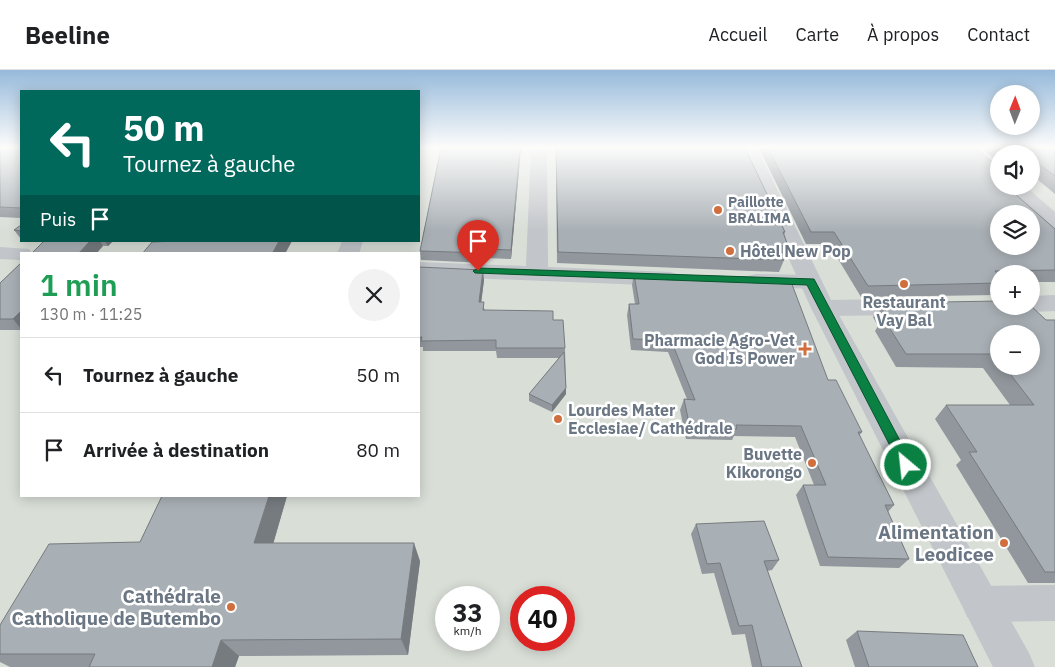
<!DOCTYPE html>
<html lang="fr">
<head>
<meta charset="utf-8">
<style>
	:root { --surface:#fff; --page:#f2f2f2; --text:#202124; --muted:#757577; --line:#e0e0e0 }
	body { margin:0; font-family:"IBM Plex Sans",sans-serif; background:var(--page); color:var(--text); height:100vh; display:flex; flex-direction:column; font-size:19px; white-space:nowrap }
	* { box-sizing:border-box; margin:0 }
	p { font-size:16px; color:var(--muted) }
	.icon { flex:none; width:28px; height:28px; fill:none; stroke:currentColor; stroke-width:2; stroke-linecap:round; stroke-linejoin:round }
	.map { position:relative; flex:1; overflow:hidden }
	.side { position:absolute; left:20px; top:182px; width:400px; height:245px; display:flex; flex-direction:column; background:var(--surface); border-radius:0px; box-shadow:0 2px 12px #0003 }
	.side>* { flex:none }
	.hud { position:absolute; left:20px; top:20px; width:400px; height:152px; border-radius:0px; box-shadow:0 2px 12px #0003; background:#00695c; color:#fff; overflow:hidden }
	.needle { width:32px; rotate:1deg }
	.buttons { position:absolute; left:990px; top:15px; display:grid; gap:10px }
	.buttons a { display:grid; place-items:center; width:50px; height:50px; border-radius:50%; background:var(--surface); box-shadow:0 2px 12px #0003; font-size:25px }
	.speed { position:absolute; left:435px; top:516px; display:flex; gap:10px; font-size:25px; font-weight:700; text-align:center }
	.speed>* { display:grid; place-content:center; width:65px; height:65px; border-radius:50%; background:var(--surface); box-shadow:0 2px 12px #0003; line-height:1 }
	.speed small { font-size:12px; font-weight:400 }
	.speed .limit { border:8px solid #d22; background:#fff; color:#111 }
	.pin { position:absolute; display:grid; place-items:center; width:42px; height:42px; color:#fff; margin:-51px -21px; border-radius:50% 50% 50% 0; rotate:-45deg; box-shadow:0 0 5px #0007 }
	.pin .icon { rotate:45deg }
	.me { position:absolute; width:55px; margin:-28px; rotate:332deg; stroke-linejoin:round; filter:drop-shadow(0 0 4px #0008) }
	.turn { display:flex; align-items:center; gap:18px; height:105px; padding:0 20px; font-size:22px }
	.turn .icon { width:65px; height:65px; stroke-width:2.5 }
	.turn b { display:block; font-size:35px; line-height:42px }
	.then { display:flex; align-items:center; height:48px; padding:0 20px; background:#0003; gap:10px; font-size:19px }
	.round { display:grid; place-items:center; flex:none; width:52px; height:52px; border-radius:26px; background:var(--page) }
	.summary { display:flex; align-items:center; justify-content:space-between; height:85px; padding:0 20px }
	h1 { font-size:30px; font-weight:600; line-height:38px; color:#1e9e55 }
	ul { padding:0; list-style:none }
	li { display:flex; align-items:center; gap:15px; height:75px; padding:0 20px; border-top:1px solid var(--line) }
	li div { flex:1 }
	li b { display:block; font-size:19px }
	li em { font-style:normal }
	header { display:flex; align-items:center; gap:30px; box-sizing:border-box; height:70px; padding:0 25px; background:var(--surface); border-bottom:1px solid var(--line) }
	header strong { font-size:24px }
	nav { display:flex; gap:28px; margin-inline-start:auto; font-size:18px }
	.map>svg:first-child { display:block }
	.green { fill:#d9ded7; fill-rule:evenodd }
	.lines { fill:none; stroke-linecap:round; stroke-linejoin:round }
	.minor { fill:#c2c5c9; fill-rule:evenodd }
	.tertiary { fill:#c2c5c9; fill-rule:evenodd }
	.wall { fill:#91979c; fill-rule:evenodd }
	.shaded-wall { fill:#767b7f }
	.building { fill:#a9b0b5; stroke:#767b7f; fill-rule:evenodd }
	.route { fill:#0b8043; stroke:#07532c }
	.poi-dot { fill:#d06e3d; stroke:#fff; stroke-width:2 }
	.labels { text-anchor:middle; stroke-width:5; stroke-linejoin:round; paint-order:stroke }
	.far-poi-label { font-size:14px; font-weight:bold; fill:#6a7683; stroke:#fff; text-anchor:start }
	.poi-label { font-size:16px; font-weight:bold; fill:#6a7683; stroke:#fff; text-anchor:start }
	.near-poi-label { font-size:19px; font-weight:bold; fill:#6a7683; stroke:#fff; text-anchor:end }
</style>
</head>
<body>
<header>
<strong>Beeline</strong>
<nav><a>Accueil</a><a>Carte</a><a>À propos</a><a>Contact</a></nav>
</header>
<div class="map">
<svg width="1055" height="597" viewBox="0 0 1055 597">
	<rect width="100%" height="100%" fill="#f8f8f6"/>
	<path class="green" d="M 0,78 L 21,78 L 21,171 L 419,171 L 419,78 L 1055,78 L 1055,597 L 0,597 ZM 999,84 L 1031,84 L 1031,116 L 999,116 ZM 999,144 L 1031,144 L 1031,176 L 999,176 ZM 21,184 L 419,184 L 419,426 L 21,426 ZM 999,204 L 1031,204 L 1031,236 L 999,236 ZM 999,264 L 1031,264 L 1031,296 L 999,296 ZM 446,528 L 489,528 L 489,570 L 446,570 ZM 521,528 L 564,528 L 564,570 L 521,570 Z"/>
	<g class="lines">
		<g class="minor">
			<path d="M 531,78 L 547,78 L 548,197 L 670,202 L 678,204 L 681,209 L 678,214 L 670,216 L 419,206 L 419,192 L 526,196 Z"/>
			<path d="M 1005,116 L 1025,116 L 1055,142 L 1055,158 L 1048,156 Z"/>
			<path d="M 342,171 L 363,171 L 359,184 L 337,184 Z"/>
			<path d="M 0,177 L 29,179 L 32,184 L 21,184 L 21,190 L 0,189 Z"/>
			<path d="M 756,204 L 811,205 L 819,207 L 822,212 L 819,217 L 811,219 L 748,216 L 745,211 L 748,206 Z"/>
			<path d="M 1055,225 L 1055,241 L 1031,242 L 1023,239 L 1021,236 L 1031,236 L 1031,226 Z"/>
			<path d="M 913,229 L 921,231 L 925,237 L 921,243 L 913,245 L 823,246 L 815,244 L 811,238 L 815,232 L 823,230 Z"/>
			<path d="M 1055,515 L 1055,551 L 980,552 L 967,547 L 962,534 L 967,521 L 980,516 Z"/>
		</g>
		<path class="tertiary" d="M 739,78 L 757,78 L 835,238 L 1029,583 L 1035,597 L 993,597 L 811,238 Z"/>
	</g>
	<g class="wall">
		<path d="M 0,78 L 21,78 L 21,148 L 0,147 Z"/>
		<path d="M 441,78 L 521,78 L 511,189 L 486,188 L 485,193 L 421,190 L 420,181 Z"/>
		<path d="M 556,78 L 745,78 L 785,162 L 784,165 L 788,176 L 783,188 L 784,190 L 779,202 L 557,193 Z"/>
		<path d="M 759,78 L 976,78 L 997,108 L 1055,159 L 1055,212 L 1031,212 L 1031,204 L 999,204 L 999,223 L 997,225 L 861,227 L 829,174 L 806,174 Z"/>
		<path d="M 981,78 L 1055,78 L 1055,124 L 1031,104 L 1031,84 L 999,84 L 999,92 Z"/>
		<path d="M 21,155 L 21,169 L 14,160 Z"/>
		<path d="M 24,171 L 113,171 L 108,176 Z"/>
		<path d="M 21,193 L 21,260 L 0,260 L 0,213 Z"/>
		<path d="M 419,197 L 484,210 L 481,232 L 485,240 L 553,250 L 565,278 L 566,318 L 566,324 L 552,342 L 529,331 L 529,324 L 559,288 L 497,288 L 496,281 L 423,281 L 423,277 L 419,277 Z"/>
		<path d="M 634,204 L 828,310 L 862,362 L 859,366 L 894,435 L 888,442 L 909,489 L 899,498 L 820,496 L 796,425 L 803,415 L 814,415 L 795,367 L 734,366 L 732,370 L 686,369 L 680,340 L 684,329 L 687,329 L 668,282 L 631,280 L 627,245 L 629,234 L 635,234 L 632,215 Z"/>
		<path d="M 881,233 L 1046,250 L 1055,250 L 1055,513 L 1028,513 L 956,395 L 961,390 L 935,349 L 946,335 L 1010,335 L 983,298 L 896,297 L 875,261 L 878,256 L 873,247 ZM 999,264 L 1031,296 L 999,296 Z"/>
		<path d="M 162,426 L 287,426 L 273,473 L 420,491 L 408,585 L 239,586 L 235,597 L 10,597 L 0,592 L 0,555 L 140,472 Z"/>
		<path d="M 696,454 L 779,490 L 772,500 L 767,501 L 802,597 L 752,597 L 745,564 L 732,565 L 714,503 L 702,504 L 691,464 Z"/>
		<path d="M 857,561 L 978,597 L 855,597 L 846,570 Z"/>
	</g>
	<g class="shaded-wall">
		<path d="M 520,78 L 521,78 L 511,189 L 511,180 Z"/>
		<path d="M 90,171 L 100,171 L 103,176 L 96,184 L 78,184 Z"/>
		<path d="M 105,171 L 113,171 L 108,176 Z"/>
		<path d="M 279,171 L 292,171 L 285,184 L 272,184 Z"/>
		<path d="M 483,200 L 484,210 L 480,242 L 479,232 Z"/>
		<path d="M 21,241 L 21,259 L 13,249 Z"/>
		<path d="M 566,318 L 566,324 L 552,342 L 552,335 Z"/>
		<path d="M 269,426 L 287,426 L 268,492 L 254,473 Z"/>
		<path d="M 414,473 L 420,491 L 408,585 L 401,569 Z"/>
		<path d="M 221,570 L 239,586 L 235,597 L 212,597 Z"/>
	</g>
	<g class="building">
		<path d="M 0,78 L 21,78 L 21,138 L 0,137 Z"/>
		<path d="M 441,78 L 520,78 L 511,180 L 485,179 L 485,183 L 420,181 Z"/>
		<path d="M 556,78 L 745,78 L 785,162 L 783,162 L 788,176 L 778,176 L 784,190 L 558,182 Z"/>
		<path d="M 768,78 L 976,78 L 999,98 L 999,104 L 996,107 L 999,110 L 999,116 L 1006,116 L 1055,159 L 1055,200 L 995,201 L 999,206 L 999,213 L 868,216 L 834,162 L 811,162 ZM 999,144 L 1031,144 L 1031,176 L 999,176 Z"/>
		<path d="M 1001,78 L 1055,78 L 1055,106 L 1031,88 L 1031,84 L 1026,84 L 1020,79 L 1016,84 L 1007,84 L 1007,83 Z"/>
		<path d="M 21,155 L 21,161 L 14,160 Z"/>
		<path d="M 44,171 L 90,171 L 78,184 L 31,184 Z"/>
		<path d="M 176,171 L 279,171 L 272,184 L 142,184 L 152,172 Z"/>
		<path d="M 21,193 L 21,241 L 13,249 L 0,249 L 0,213 Z"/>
		<path d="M 419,197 L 483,200 L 479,232 L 484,232 L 483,240 L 553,241 L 553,250 L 563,250 L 565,278 L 496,278 L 496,270 L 421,271 L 422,267 L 419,267 Z"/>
		<path d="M 634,204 L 790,209 L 828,310 L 836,310 L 862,362 L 858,362 L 894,435 L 885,435 L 909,489 L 828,487 L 803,415 L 826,415 L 801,356 L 736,355 L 737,359 L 690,358 L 684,329 L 695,330 L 671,270 L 633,269 L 629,234 L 639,234 Z"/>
		<path d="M 999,231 L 999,236 L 1031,236 L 1046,250 L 1055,250 L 1055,502 L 1045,502 L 969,382 L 977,382 L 946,335 L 1034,335 L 1004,296 L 1031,296 L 1031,264 L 999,264 L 999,289 L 995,284 L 906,284 L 883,248 L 890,248 L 881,233 Z"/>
		<path d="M 564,282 L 566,318 L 552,335 L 529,324 Z"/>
		<path d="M 162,426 L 269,426 L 254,473 L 414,473 L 401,569 L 221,570 L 212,597 L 89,597 L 95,584 L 0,584 L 0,555 L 49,474 L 140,472 Z"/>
		<path d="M 764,451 L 779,490 L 764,491 L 802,597 L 762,597 L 752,555 L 739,556 L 720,493 L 707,494 L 696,454 Z"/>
		<path d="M 857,561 L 963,565 L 978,597 L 869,597 Z"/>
	</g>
	<linearGradient id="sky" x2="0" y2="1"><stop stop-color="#96badb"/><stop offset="0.48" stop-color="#fcfcfb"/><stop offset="1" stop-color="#fcfcfb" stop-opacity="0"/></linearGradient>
	<rect width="1055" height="161" fill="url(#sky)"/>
	<path class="route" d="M 478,198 L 814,209 L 913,395 L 911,399 L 902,399 L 807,215 L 475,203 L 473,201 Z"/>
	<g class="poi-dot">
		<circle cx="718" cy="140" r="5"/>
		<circle cx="730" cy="181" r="5"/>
		<circle cx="904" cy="214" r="5"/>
		<path d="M802.5 271.5h5v5h5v5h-5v5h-5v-5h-5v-5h5z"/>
		<circle cx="558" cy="349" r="5"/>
		<circle cx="812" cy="393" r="5"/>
		<circle cx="1004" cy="473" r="5"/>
		<circle cx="231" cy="537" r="5"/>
	</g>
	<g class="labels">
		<g class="far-poi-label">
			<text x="728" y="137">Paillotte<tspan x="728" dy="16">BRALIMA</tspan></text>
		</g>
		<g class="poi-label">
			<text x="740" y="187">Hôtel New Pop</text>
			<text x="904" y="238" text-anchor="middle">Restaurant<tspan x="904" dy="18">Vay Bal</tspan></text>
			<text x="795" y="276" text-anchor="end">Pharmacie Agro-Vet<tspan x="795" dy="18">God Is Power</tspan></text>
			<text x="568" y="346">Lourdes Mater<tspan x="568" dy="18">Ecclesiae/ Cathédrale</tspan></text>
			<text x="802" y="390" text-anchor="end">Buvette<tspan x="802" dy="18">Kikorongo</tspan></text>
		</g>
		<g class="near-poi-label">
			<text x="994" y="469">Alimentation<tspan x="994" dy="22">Leodicee</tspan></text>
			<text x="221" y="533">Cathédrale<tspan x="221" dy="22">Catholique de Butembo</tspan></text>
		</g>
	</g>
</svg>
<div class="buttons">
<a><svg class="needle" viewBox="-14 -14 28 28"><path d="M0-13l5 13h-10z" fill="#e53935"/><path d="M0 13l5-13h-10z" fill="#757577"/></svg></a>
<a><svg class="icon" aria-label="sound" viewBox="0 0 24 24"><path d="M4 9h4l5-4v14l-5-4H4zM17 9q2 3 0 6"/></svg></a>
<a><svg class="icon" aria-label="layers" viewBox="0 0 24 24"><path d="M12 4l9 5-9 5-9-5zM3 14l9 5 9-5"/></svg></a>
<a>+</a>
<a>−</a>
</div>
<div class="speed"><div>33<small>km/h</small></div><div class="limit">40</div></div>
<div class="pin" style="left:478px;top:201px;background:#d93025"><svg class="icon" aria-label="arrive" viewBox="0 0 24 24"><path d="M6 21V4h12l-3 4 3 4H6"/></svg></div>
<svg class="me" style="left:906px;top:395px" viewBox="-20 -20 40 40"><circle r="17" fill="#0b8043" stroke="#fff" stroke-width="3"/><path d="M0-11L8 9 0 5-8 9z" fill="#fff"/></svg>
<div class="hud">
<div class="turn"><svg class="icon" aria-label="left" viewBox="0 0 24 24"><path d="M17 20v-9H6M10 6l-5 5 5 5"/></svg><div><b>50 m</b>Tournez à gauche</div></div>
<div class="then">Puis<svg class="icon" aria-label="arrive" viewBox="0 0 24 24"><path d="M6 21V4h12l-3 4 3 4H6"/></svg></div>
</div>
<section class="side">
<div class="summary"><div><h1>1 min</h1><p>130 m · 11:25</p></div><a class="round"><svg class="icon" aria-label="close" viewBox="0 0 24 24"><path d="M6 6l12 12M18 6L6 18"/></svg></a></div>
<ul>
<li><svg class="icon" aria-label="left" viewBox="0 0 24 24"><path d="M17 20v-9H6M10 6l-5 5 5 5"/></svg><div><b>Tournez à gauche</b></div><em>50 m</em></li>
<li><svg class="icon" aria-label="arrive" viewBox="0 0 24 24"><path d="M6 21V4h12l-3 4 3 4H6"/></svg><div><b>Arrivée à destination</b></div><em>80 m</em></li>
</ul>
</section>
</div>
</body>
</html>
